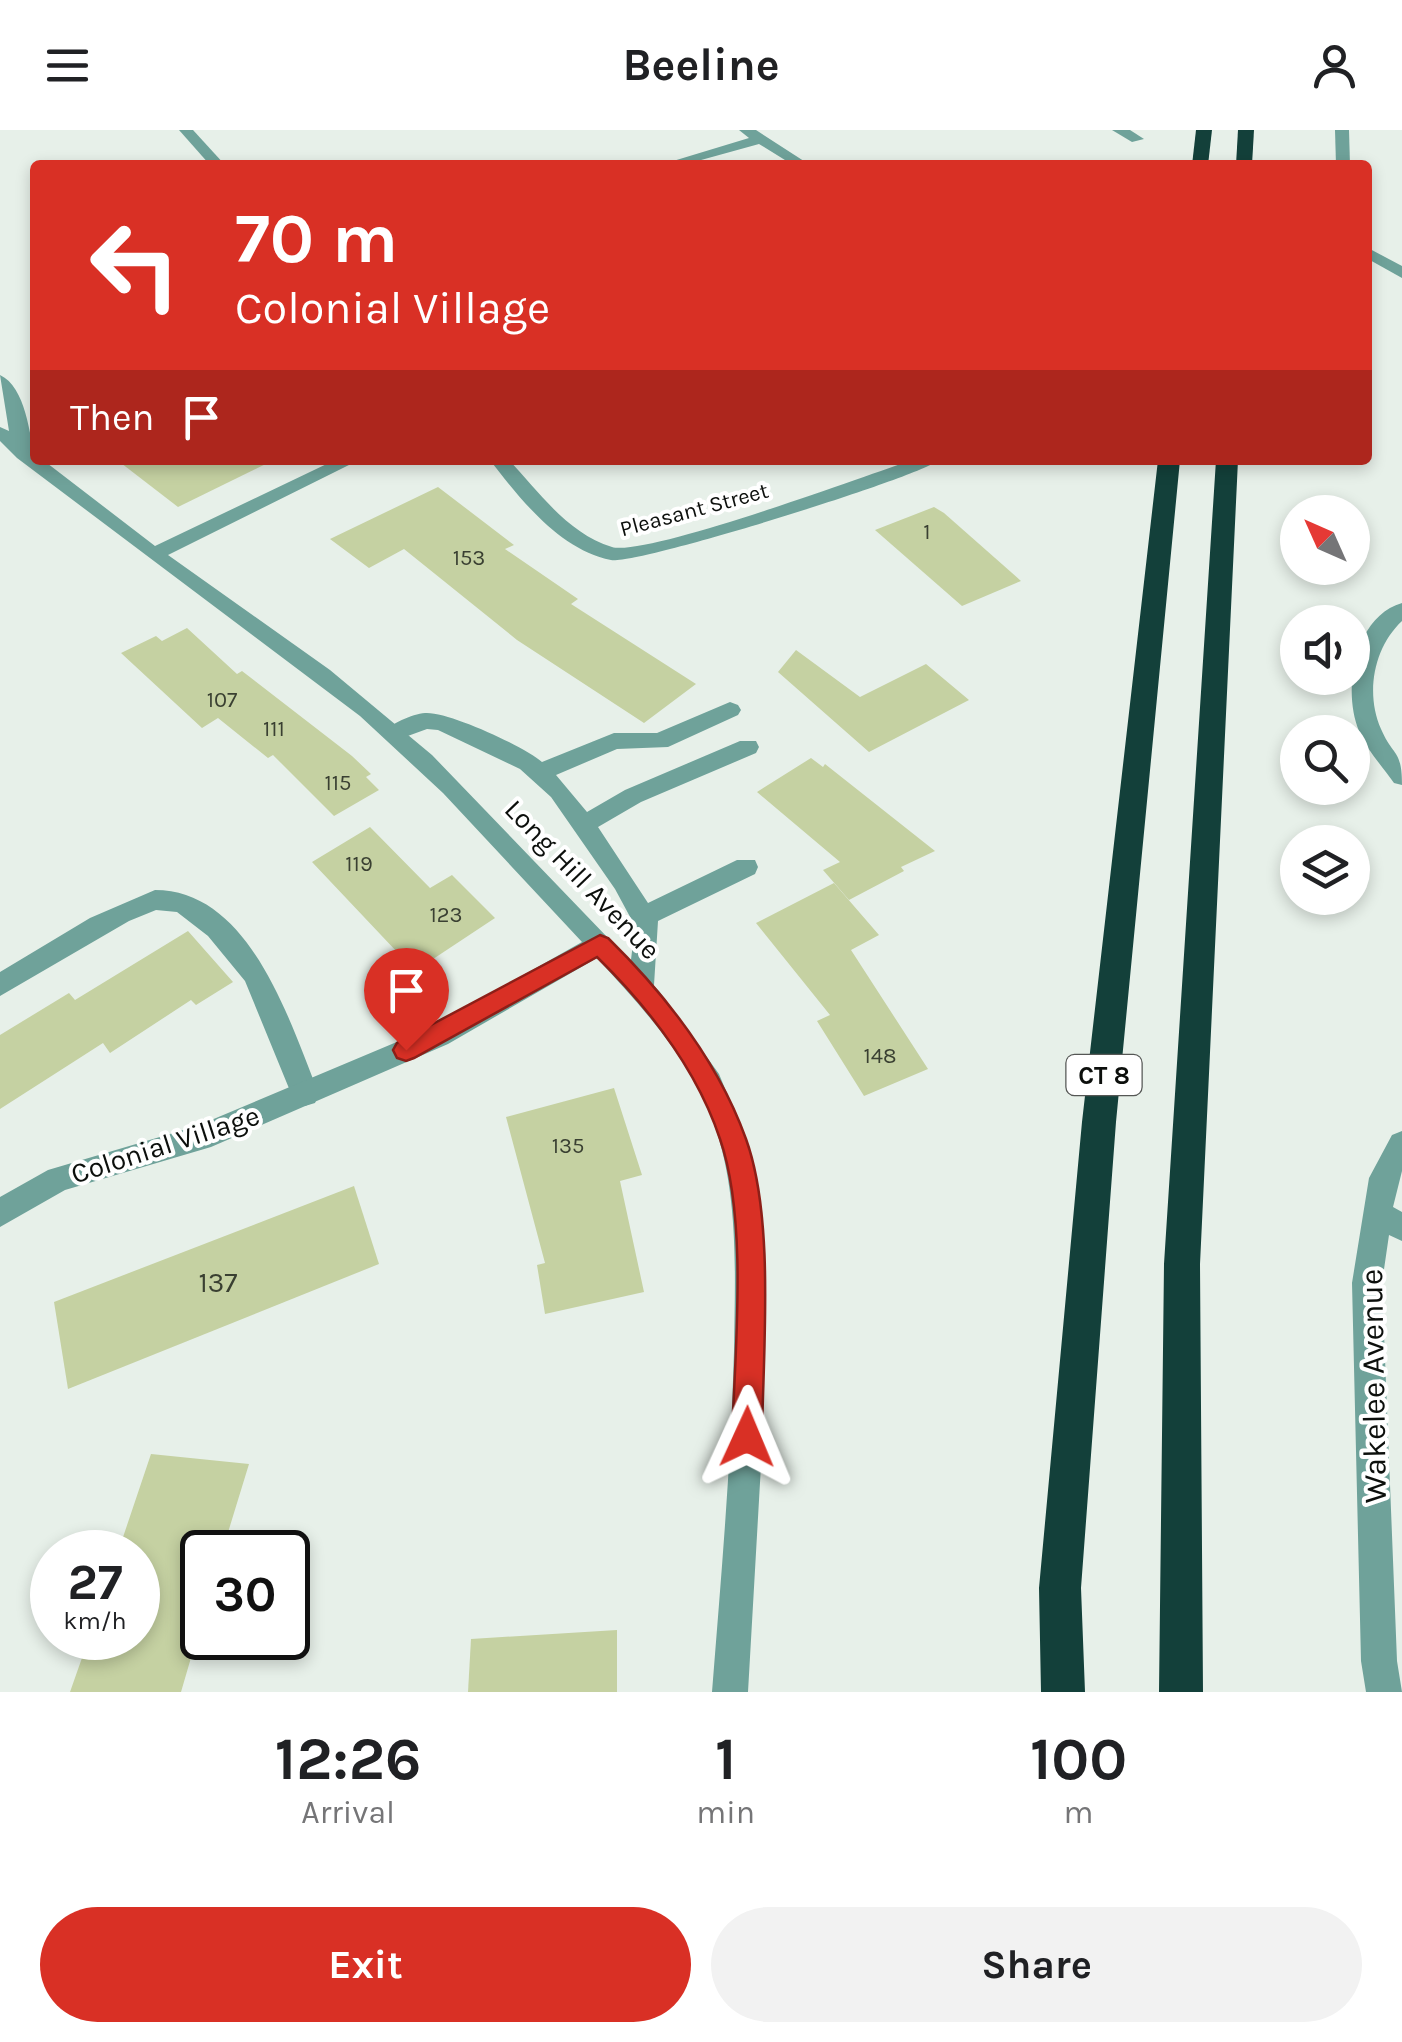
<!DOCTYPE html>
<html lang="en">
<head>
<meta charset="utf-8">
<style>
	:root { --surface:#fff; --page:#f2f2f2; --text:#202124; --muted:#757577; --accent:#d93025 }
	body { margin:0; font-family:Karla,sans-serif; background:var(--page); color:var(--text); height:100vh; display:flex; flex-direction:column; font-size:38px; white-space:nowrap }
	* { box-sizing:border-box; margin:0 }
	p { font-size:32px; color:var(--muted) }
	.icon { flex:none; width:55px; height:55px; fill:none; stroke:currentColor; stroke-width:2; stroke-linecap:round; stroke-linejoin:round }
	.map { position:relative; height:1562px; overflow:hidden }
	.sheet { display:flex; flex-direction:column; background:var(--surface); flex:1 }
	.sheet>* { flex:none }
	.guide { position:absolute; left:30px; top:30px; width:1342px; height:305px; border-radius:10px; box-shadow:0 5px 15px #0003; background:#d93025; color:#fff; overflow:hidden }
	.needle { width:65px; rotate:315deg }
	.buttons { position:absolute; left:1280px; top:365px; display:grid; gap:20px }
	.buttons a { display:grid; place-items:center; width:90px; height:90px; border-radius:50%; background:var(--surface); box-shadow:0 5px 15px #0003; font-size:50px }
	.speed { position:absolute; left:30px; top:1400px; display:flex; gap:20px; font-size:50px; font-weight:700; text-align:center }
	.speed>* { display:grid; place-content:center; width:130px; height:130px; border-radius:50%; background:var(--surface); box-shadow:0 5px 15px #0003; line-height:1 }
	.speed small { font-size:25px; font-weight:400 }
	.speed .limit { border:5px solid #111; border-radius:15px; background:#fff; color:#111 }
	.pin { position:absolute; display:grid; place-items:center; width:85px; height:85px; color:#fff; margin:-102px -42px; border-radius:50% 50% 50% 0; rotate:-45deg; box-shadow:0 0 10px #0007 }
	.pin .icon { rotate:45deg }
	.me { position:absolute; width:110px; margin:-55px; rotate:1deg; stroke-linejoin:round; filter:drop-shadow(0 0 8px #0008) }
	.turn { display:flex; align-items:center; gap:35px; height:210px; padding:0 40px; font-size:45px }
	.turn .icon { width:130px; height:130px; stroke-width:2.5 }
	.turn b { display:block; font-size:70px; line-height:85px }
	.then { display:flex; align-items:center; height:95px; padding:0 40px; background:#0003; gap:20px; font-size:38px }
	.eta { display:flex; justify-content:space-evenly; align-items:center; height:170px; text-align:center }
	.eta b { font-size:60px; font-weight:700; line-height:70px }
	.action { display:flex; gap:20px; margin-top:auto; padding:20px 40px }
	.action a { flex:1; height:115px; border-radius:60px; background:var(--accent); color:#fff; font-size:40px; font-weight:700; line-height:115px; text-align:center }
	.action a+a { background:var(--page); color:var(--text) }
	header { display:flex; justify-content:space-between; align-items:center; height:130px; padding:0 40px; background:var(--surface); font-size:45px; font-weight:700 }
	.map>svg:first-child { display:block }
	.building { fill:#c5d1a2 }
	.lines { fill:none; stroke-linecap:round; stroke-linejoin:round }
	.service { fill:#6fa29a; fill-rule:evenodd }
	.minor { fill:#6fa29a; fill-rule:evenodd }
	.motorway { fill:#13403a; fill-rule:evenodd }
	.route { fill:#d93025; stroke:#8d1f18; stroke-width:2.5 }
	.labels { text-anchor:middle; stroke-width:8; stroke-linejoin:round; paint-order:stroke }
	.far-street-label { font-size:22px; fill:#0c0f0c; stroke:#fff }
	.number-label { font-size:22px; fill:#3a4032 }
	.shield { fill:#fff; stroke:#555755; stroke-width:2.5 }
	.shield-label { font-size:25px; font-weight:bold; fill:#0c0f0c }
	.street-label { font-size:28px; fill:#0c0f0c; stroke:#fff }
	.near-number-label { font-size:28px; fill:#3a4032 }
	.near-street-label { font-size:32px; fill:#0c0f0c; stroke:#fff }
</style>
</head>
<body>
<header><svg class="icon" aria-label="menu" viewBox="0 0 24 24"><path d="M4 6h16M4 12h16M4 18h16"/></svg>Beeline<svg class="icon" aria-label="person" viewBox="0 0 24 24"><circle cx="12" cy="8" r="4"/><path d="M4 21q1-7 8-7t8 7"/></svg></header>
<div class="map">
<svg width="1402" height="1562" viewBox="0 0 1402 1562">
	<rect width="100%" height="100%" fill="#e7f0e9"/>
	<g class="building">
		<path d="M 117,330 L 274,330 L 178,377 Z"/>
		<path d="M 438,357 L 514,415 L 505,419 L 578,469 L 571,474 L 696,554 L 644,593 L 517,510 L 404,419 L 369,438 L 330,409 Z"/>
		<path d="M 934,377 L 944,383 L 1021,451 L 962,476 L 875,400 Z"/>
		<path d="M 187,498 L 237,544 L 242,541 L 352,626 L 371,644 L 366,647 L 379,660 L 334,686 L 273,625 L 268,628 L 218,588 L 202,598 L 121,523 L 156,506 L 162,511 Z"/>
		<path d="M 796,520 L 860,567 L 926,534 L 969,570 L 869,622 L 778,542 Z"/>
		<path d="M 811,628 L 823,637 L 825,634 L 935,721 L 901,737 L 904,741 L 849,770 L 823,740 L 840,732 L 757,662 Z"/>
		<path d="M 370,697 L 430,758 L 452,745 L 495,788 L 415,841 L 312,732 Z"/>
		<path d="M 834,753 L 879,805 L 851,820 L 928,939 L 864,966 L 817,891 L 830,885 L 756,793 Z"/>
		<path d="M 188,801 L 233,852 L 196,875 L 191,870 L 110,923 L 103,913 L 0,979 L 0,905 L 69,863 L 75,870 Z"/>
		<path d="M 614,958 L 642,1045 L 620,1051 L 644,1162 L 545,1184 L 537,1135 L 545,1133 L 506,987 Z"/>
		<path d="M 354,1056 L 379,1134 L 68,1259 L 54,1172 Z"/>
		<path d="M 151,1324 L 249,1334 L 222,1422 L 202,1422 L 202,1490 L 181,1562 L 70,1562 L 89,1508 L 138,1508 L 138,1422 L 118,1422 Z"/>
		<path d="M 617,1500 L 617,1562 L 468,1562 L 471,1509 Z"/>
	</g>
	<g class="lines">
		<g class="service">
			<path d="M 730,572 L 738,575 L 741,580 L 738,585 L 668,617 L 617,619 L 556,645 L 587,682 L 625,660 L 740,611 L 756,611 L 759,617 L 756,623 L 641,672 L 598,697 L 648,773 L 737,730 L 755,730 L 758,737 L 755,744 L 658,791 L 654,855 L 650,863 L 641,866 L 632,863 L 628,855 L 635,796 L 615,759 L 551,667 L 520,639 L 438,600 L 427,599 L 394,611 L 383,603 C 390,594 412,584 425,583 C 448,581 525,617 542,632 L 614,603 L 657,603 Z"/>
			<path d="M 155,760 C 251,760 290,893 319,964 L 315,973 L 305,976 L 295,973 L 245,851 L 208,806 L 177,782 L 156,780 L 129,791 L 0,866 L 0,842 L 90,788 Z"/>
		</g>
		<g class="minor">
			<path d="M 179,0 L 193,0 L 225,35 L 210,35 Z"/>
			<path d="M 739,0 L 756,0 L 810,35 L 793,35 L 759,14 L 683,35 L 660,35 L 749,8 Z"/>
			<path d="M 1112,0 L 1130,0 L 1144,9 L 1132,12 Z"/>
			<path d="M 1335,0 L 1349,0 L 1350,35 L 1336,35 Z"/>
			<path d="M 1368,118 L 1402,136 L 1402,148 L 1368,129 Z"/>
			<path d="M 0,245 C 26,257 30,306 35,330 L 43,330 L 155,416 L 335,330 L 359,330 L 168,425 L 330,540 L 432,625 L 659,861 L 719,944 L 748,1014 L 759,1069 L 764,1124 L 762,1318 L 748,1562 L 712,1562 C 721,1448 731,1335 734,1221 C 735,1142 740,1055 709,981 C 684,922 639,874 597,828 L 448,914 L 211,1017 L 65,1060 L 0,1097 L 0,1067 L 48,1040 L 197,996 L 430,898 L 582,812 L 443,663 L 360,586 L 17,328 L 0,311 L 0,297 L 9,301 Z"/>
			<path d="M 490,330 L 509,330 C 540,363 567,403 612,417 C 646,427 865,346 912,330 L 939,330 C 920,347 637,435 611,430 C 560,420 520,369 490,330 Z"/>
			<path d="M 1402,473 L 1402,491 C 1374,517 1365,563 1381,599 C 1393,627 1402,619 1402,655 L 1394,653 C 1383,637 1366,619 1359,601 C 1342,560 1354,487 1402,473 Z"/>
			<path d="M 1402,1001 L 1402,1041 L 1393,1077 L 1402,1082 L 1402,1111 L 1389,1105 L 1382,1153 L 1397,1531 L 1402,1562 L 1366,1562 L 1361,1531 L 1352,1153 L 1369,1048 L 1392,1005 Z"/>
		</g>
		<g class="motorway">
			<path d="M 1196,0 L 1212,0 L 1208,35 L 1192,35 Z"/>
			<path d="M 1238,0 L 1254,0 L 1252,35 L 1236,35 Z"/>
			<path d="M 1158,330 L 1180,330 L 1116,992 L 1081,1458 L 1085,1562 L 1041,1562 L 1039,1458 L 1082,992 Z"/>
			<path d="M 1216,330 L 1238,330 L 1200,1134 L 1203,1562 L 1159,1562 L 1164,1134 Z"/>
		</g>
	</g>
	<path class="route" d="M 600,805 L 608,808 C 666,865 718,931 746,1009 C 775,1089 763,1221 762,1307 L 758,1318 L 747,1322 L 737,1318 L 732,1307 C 735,1221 748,1090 720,1009 C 697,940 649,878 597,827 L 414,928 L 406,931 L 397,928 L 393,920 L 397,913 Z"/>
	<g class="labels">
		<g class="far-street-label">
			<text transform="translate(694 379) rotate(-15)" y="8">Pleasant Street</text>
		</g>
		<g class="number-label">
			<text x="927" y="409">1</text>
			<text x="469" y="435">153</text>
			<text x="222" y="577">107</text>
			<text x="274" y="606">111</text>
			<text x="338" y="660">115</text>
			<text x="359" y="741">119</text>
			<text x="446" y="792">123</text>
			<text x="880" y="933">148</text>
			<text x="568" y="1023">135</text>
		</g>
		<rect class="shield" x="1066.5" y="925" width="75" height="40" rx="8"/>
		<g class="shield-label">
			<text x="1104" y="954">CT 8</text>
		</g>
		<g class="street-label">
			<text transform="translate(583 749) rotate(46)" y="10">Long Hill Avenue</text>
			<text transform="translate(165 1014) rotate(-18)" y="10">Colonial Village</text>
		</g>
		<g class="near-number-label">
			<text x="218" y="1162">137</text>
		</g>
		<g class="near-street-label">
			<text transform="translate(1373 1256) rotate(-91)" y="11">Wakelee Avenue</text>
		</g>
	</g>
</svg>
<div class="buttons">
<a><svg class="needle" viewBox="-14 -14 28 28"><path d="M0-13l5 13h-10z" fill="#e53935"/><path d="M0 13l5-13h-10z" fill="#757577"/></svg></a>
<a><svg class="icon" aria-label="sound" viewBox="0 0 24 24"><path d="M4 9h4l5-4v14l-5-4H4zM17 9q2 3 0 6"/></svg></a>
<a><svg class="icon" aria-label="search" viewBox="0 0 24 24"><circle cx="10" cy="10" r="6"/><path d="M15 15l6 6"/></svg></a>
<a><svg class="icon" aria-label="layers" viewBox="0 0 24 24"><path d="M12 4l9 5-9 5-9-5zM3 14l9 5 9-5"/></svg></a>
</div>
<div class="speed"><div>27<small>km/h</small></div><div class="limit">30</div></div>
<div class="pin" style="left:406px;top:920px;background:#d93025"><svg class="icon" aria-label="arrive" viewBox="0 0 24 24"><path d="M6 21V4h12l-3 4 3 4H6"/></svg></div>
<svg class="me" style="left:747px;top:1307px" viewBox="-20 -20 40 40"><path d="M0-17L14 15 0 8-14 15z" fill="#d93025" stroke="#fff" stroke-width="4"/></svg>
<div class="guide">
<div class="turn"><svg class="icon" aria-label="left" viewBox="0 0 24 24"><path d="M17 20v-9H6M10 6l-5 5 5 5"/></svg><div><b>70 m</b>Colonial Village</div></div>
<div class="then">Then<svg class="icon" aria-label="arrive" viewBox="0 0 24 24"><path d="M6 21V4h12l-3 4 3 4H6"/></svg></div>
</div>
</div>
<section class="sheet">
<div class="eta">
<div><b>12:26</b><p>Arrival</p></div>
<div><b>1</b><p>min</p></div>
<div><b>100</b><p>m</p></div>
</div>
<div class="action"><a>Exit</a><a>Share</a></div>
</section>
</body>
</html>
